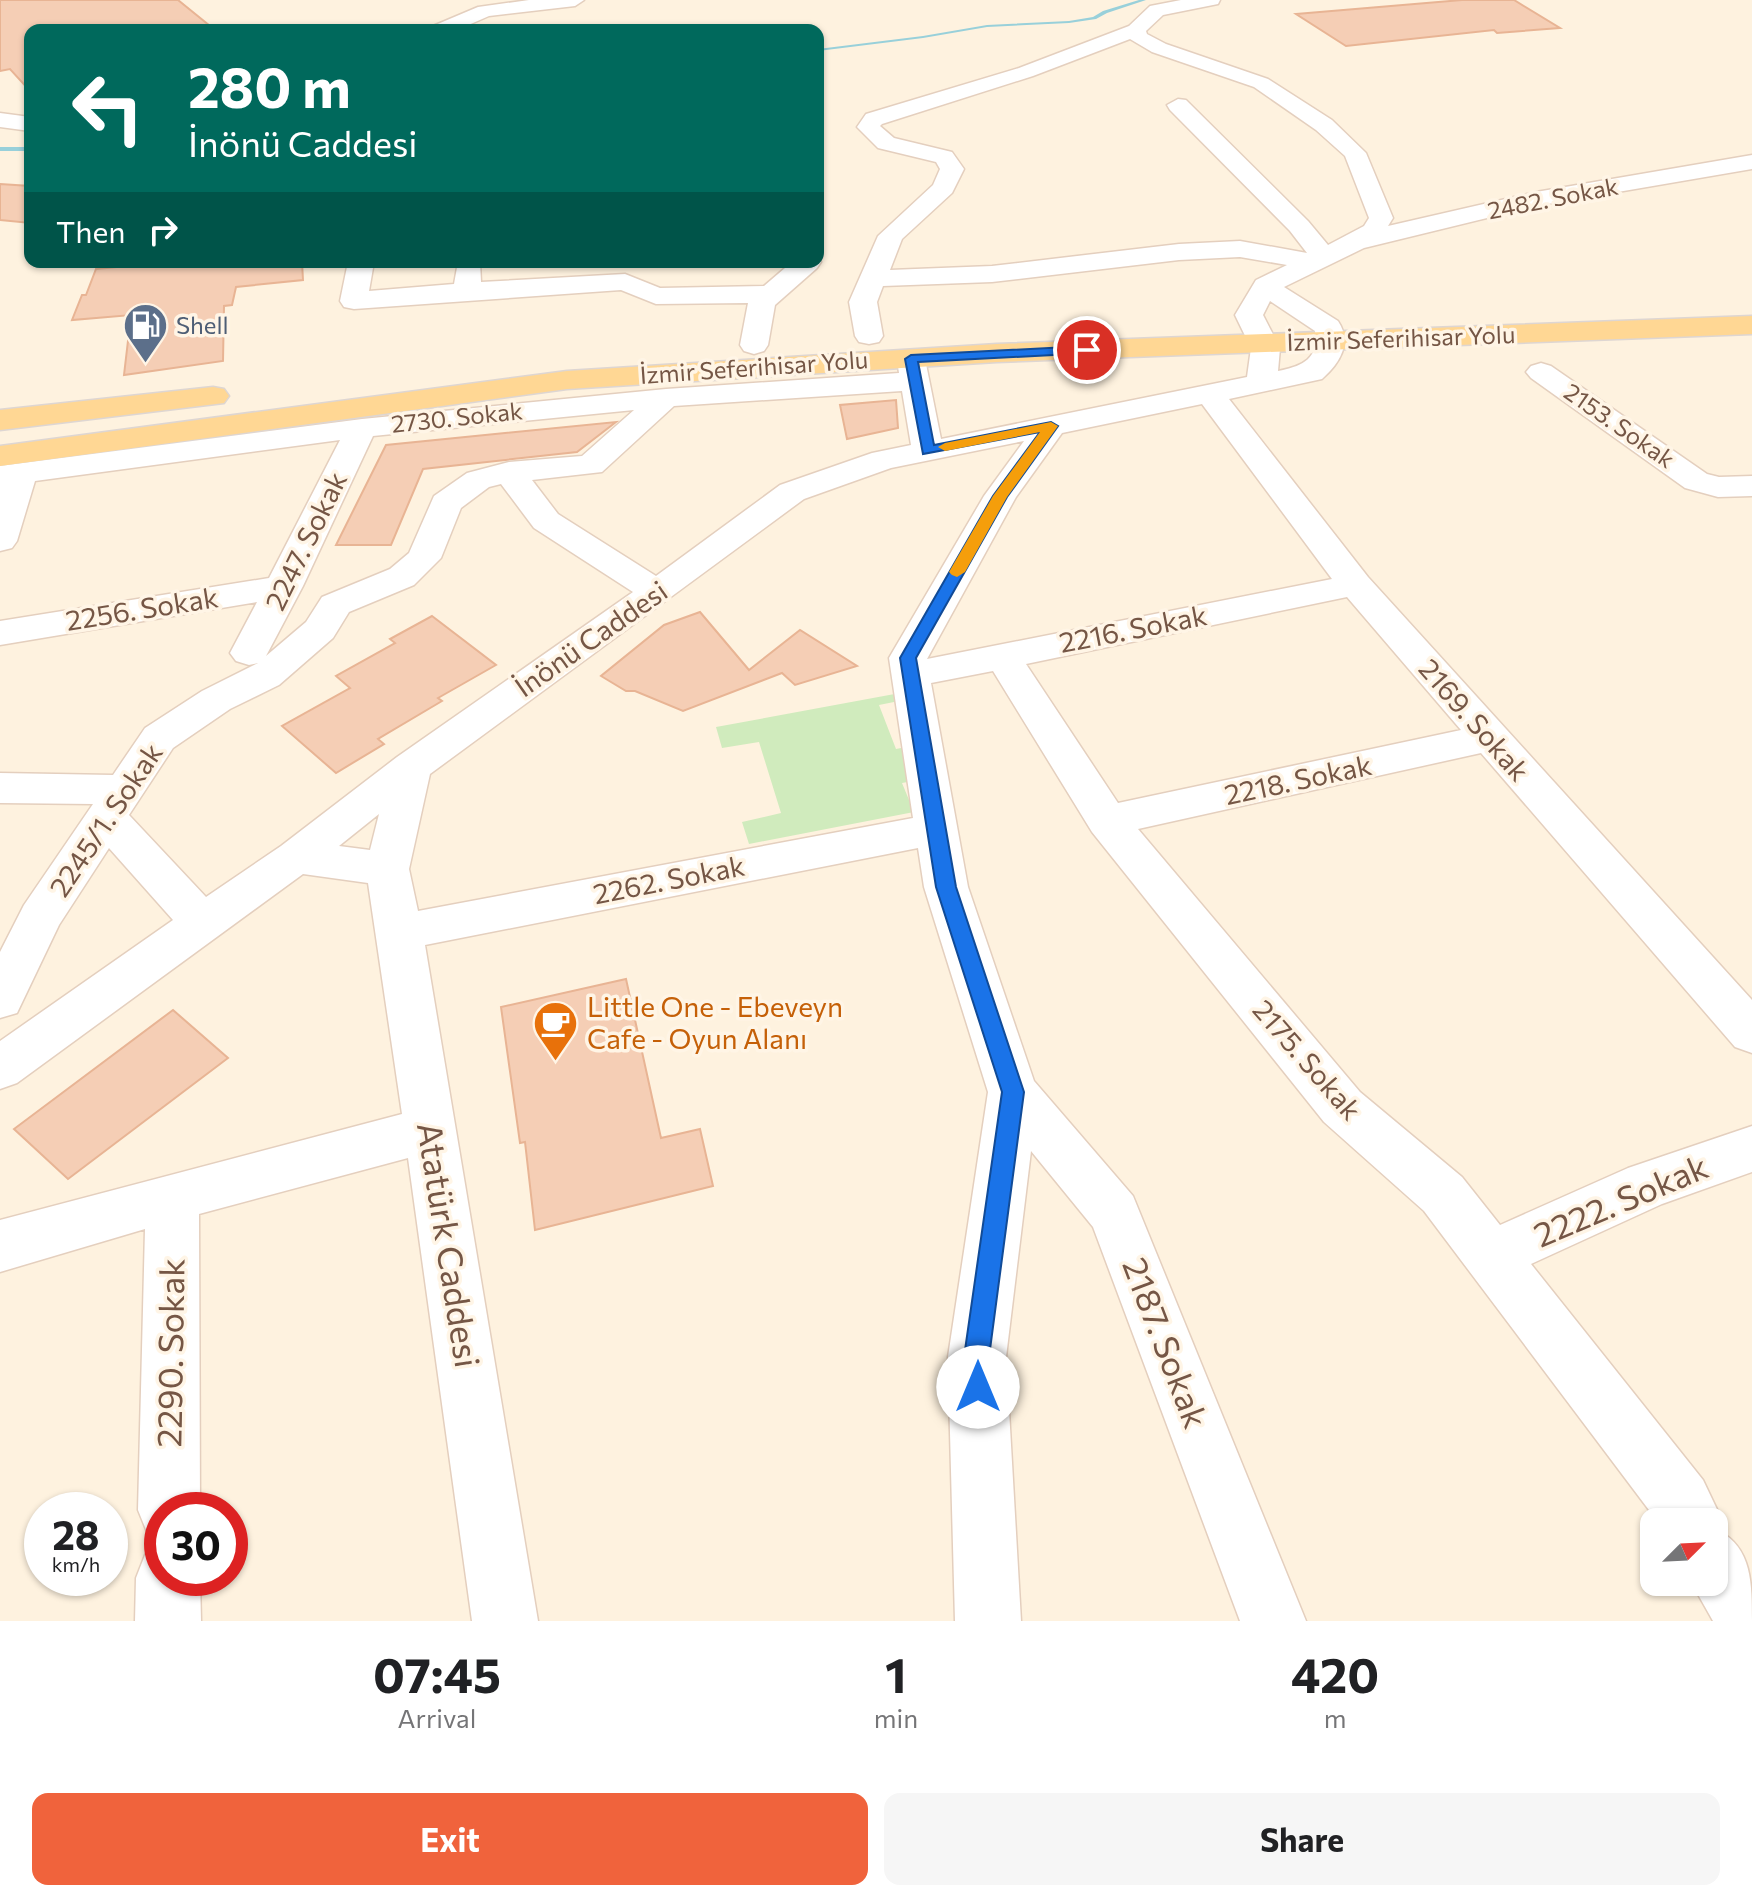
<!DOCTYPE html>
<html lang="en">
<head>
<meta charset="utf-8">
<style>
	:root { --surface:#fff; --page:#f6f6f6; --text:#202124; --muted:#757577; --accent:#f0633c }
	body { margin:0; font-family:Commissioner,sans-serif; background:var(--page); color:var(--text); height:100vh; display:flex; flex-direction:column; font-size:30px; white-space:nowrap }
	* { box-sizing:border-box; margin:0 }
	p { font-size:26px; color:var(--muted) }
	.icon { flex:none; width:44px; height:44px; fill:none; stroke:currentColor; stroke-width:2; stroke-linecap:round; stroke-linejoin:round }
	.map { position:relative; height:1621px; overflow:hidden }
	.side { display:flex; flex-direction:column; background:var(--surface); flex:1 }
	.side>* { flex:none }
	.banner { position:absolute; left:24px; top:24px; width:800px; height:244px; border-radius:16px; box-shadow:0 2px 6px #0004; background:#00695c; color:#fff; overflow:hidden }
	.needle { width:52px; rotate:66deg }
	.tools { position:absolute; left:1640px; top:1508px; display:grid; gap:16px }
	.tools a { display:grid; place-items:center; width:88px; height:88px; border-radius:16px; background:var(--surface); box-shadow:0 2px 6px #0004; font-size:40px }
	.speed { position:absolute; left:24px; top:1492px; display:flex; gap:16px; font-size:40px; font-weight:700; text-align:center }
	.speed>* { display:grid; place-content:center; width:104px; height:104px; border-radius:50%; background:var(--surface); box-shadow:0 2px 6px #0004; line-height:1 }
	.speed small { font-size:20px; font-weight:400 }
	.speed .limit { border:12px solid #d22; background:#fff; color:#111 }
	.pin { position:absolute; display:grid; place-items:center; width:68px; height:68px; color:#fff; margin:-34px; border:4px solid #fff; border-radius:50%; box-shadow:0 2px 8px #0007 }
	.me { position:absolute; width:88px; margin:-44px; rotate:0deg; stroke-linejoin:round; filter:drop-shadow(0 0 6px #0008) }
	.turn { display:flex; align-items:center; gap:28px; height:168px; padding:0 32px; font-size:36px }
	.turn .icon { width:104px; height:104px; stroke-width:2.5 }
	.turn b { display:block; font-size:56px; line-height:68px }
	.then { display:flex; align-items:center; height:76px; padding:0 32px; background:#0003; gap:16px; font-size:30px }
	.eta { display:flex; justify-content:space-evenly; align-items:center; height:136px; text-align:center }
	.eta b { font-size:48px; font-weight:700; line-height:56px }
	.cta { display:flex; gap:16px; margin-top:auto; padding:16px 32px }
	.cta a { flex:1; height:92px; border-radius:16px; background:var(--accent); color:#fff; font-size:32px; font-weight:700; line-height:92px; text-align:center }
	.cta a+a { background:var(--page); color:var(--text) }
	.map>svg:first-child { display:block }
	.green { fill:#d0ebbd }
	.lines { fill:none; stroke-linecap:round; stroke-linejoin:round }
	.stream { fill:#98d0da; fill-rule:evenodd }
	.building { fill:#f5ceb5; stroke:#e8b494; stroke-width:2 }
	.minor-casing { stroke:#e4cfbe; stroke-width:3 }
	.major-casing { stroke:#ded6d2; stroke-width:3 }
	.minor { fill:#fff; fill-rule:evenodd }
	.major { fill:#ffd794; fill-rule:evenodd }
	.route { fill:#1a73e8; stroke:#114b97; stroke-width:2 }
	.slow { fill:#f59e0b }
	.labels { text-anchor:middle; stroke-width:7; stroke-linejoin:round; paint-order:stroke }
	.far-street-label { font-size:24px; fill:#755645; stroke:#fff5e6 }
	.far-service-label { font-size:24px; fill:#4e5e75; stroke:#fff5e6; text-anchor:start }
	.street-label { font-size:28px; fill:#755645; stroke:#fff5e6 }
	.food-label { font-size:28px; fill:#c56008; stroke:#fff5e6; text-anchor:start }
	.near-street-label { font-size:34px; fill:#755645; stroke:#fff5e6 }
</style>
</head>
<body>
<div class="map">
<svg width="1752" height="1621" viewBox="0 0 1752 1621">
	<rect width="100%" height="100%" fill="#fef2df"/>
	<path class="green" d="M 900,693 L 904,700 L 879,705 L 896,749 L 916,745 L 930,778 L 902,783 L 914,812 L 749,844 L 742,822 L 781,813 L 759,742 L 722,748 L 716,727 Z"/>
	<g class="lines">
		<g class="stream">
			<path d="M 1139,0 L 1146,0 L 1107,13 L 1096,19 L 1069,23 L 987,27 L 923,38 L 818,51 L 818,49 L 923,36 L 987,25 L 1069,21 L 1093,17 L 1103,11 Z"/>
			<rect x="0" y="147" width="30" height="4"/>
		</g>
	</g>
	<g class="building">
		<path d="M 0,0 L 178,0 L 215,30 L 30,30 L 30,91 L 10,69 L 0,71 Z"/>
		<path d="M 1462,0 L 1514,0 L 1560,28 L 1497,33 L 1494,30 L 1346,46 L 1296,14 Z"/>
		<path d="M 0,184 L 30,186 L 30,223 L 0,220 Z"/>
		<path d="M 169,262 L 302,262 L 303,280 L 236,287 L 232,305 L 224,306 L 223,361 L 124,375 L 131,315 L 72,320 L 82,295 L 86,295 L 96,269 Z"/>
		<path d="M 896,400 L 898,428 L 847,439 L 840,405 Z"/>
		<path d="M 616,422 L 577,452 L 423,469 L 391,545 L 336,545 L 386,445 Z"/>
		<path d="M 700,612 L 749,670 L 800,630 L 857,666 L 795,685 L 782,673 L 683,711 L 635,691 L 626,691 L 601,676 L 664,625 Z"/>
		<path d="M 432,616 L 496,665 L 438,698 L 442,701 L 378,739 L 384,744 L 336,773 L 282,726 L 350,688 L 336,676 L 395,643 L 390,639 Z"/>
		<path d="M 626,979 L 661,1138 L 700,1129 L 713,1186 L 535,1230 L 525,1142 L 520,1143 L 501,1007 Z"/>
		<path d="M 173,1010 L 228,1058 L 68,1179 L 14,1129 Z"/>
	</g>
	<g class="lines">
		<defs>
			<g id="minor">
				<path d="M 529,0 L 584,0 L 575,6 L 489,16 L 457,30 L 430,30 L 433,26 L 478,7 Z"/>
				<path d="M 1181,0 L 1220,0 L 1218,4 L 1163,15 L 1146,31 L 1147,34 L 1166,44 L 1268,79 L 1332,120 L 1366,153 L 1393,218 L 1388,226 L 1536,192 L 1752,155 L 1752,169 L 1536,206 L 1364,248 L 1284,287 L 1338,321 C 1353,343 1339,364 1322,379 L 1229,399 L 1368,577 L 1752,1000 L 1752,1053 L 1735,1047 L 1481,753 L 1138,829 L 1360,1092 L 1462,1177 L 1500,1225 L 1628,1168 L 1752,1126 L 1752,1172 L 1662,1204 L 1531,1264 L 1703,1480 L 1723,1522 L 1719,1531 C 1752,1548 1752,1584 1752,1621 L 1713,1621 L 1691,1582 L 1714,1582 L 1714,1522 L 1658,1522 L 1424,1211 L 1324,1122 L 1092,832 L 993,671 L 931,683 L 968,887 L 1034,1081 L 1133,1196 L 1306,1621 L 1240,1621 L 1093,1227 L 1031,1151 L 1006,1357 L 1021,1621 L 955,1621 L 948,1357 L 988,1092 L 924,887 L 918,848 L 425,945 L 538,1621 L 472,1621 L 408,1158 L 199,1214 L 200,1510 L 162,1510 L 162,1538 L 147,1532 L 138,1510 L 145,1229 L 0,1272 L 0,1220 L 402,1114 L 368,883 L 303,874 L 17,1083 L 0,1089 L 0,1041 L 173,920 L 109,848 L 59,925 L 17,1013 L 0,1018 L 0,952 L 24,905 L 93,804 L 0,803 L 0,773 L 113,775 L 145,728 L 202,691 L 258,663 L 249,665 L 236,661 L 230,653 L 257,602 L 0,645 L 0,621 L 269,578 L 340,440 L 35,481 L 17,541 L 12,548 L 0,551 L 0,466 L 362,419 L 666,389 L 899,373 L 897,359 L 901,353 L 911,350 L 921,353 L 925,359 L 941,439 L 1247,377 L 1251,348 L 1235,315 L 1256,280 L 1287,265 L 1240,257 L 1179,260 L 992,282 L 883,286 L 877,302 L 883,336 L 879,342 L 869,344 L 859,342 L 855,336 L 849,302 L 878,236 L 933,185 L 940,169 L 936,162 L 878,148 L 857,127 L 866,114 L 1019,68 L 1129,26 L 1150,6 ZM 1130,39 L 1152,52 L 1254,87 L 1316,130 L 1345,156 L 1369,218 L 1364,226 L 1328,245 L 1308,221 L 1186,100 L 1178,99 L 1167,105 L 1170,110 L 1290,231 L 1307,253 L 1240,241 L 1179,244 L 992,266 L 890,270 L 902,239 L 952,193 L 964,169 L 952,152 L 894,138 L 880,126 L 882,124 L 1033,76 ZM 1270,301 L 1315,331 C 1319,359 1303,366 1278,371 L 1280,348 L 1263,315 ZM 902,391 L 911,445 L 872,453 L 780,485 L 656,576 L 558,514 L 532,480 L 602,472 L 674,406 ZM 1202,404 L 1332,579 L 927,659 L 1016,497 L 1062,433 ZM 634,410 L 582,456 L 509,462 L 467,473 L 434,496 L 409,553 L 390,569 L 322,597 L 306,622 L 266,656 L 303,586 L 373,436 ZM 1024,441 L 984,496 L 889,658 L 913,818 L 418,911 L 409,869 L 430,774 L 804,499 L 891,468 ZM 501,484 L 534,528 L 633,592 L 397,757 L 281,846 L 206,897 L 129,815 L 173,748 L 230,709 L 279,685 L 333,638 L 349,612 L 414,585 L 441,558 L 461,508 L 489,487 ZM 1347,597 L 1461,730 L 1118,803 L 1026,664 ZM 379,814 L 370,850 L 339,846 Z"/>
				<path d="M 0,113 L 30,117 L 30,131 L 0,127 Z"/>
				<path d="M 818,258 L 821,262 L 817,268 L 775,305 L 768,345 L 764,351 L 754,354 L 744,351 L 740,345 L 748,303 L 656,304 L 621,290 L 354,309 L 344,307 L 340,301 L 348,262 L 374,262 L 369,291 L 454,284 L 458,262 L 480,262 L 481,282 L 625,274 L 660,288 L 764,286 L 792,262 L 818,262 Z"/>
				<path d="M 1541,363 L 1551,366 L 1707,474 L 1719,477 L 1752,476 L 1752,496 L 1718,497 L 1685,488 L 1531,378 L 1526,372 L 1531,366 Z"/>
				<path d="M 162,1548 L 162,1578 L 200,1578 L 201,1621 L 135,1621 L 136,1578 L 145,1555 Z"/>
			</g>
			<g id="major">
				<path d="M 1752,316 L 1752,334 L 997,362 L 567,389 L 0,466 L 0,446 L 567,371 L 997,344 Z"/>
				<path d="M 213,387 L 224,389 L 229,396 L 224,403 L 0,430 L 0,410 Z"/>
			</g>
		</defs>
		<use href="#minor" class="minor-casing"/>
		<use href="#major" class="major-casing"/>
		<use href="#minor" class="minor"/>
		<use href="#major" class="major"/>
	</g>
	<path class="route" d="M 1087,346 L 1093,350 L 1091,353 L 918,362 L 934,445 L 1051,422 L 1058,426 L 1007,497 L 916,658 L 956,887 L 1024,1092 L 989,1357 L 991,1387 L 987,1396 L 978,1399 L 969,1396 L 965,1387 L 964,1357 L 1002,1092 L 936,887 L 900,658 L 993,496 L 1040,432 L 923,454 L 905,359 L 911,355 Z"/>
	<path class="slow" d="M 1051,422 L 1058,426 L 1007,497 L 965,572 L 957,577 L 952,575 L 949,572 L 993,496 L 1040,432 L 945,451 L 938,447 L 945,443 Z"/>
	<defs>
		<symbol id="fuel-pin" viewBox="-11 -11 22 30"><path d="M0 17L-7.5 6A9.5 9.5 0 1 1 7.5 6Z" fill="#5c6f8a" stroke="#fff5e6"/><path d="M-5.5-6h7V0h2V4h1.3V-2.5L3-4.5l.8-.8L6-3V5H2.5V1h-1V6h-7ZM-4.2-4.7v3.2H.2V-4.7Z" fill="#fff"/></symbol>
		<symbol id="cafe-pin" viewBox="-11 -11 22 30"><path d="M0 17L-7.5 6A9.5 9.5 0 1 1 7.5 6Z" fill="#e8710a" stroke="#fff5e6"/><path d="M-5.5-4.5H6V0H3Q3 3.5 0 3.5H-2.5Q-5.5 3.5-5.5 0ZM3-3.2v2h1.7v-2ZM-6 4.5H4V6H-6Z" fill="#fff"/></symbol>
	</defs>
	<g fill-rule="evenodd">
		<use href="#fuel-pin" x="120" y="300" width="51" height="69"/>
		<use href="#cafe-pin" x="530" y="998" width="51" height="69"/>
	</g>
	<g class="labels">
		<g class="far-street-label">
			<text transform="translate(1553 199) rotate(-11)" y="8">2482. Sokak</text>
			<text transform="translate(1401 339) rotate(-2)" y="8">İzmir Seferihisar Yolu</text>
			<text transform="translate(754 368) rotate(-4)" y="8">İzmir Seferihisar Yolu</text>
			<text transform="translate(457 418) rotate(-6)" y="8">2730. Sokak</text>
			<text transform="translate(1619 426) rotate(35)" y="8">2153. Sokak</text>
		</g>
		<g class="far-service-label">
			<text x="176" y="334">Shell</text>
		</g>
		<g class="street-label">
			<text transform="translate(306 541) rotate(-64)" y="10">2247. Sokak</text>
			<text transform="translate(142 609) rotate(-9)" y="10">2256. Sokak</text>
			<text transform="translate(1133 629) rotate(-11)" y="10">2216. Sokak</text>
			<text transform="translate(591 639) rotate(-35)" y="10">İnönü Caddesi</text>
			<text transform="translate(1474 720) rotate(49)" y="10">2169. Sokak</text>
			<text transform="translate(1298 780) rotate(-12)" y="10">2218. Sokak</text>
			<text transform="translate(106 820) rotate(-56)" y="10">2245/1. Sokak</text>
			<text transform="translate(669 880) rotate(-11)" y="10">2262. Sokak</text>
			<text transform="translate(1307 1060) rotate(49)" y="10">2175. Sokak</text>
		</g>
		<g class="food-label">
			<text x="587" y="1017">Little One - Ebeveyn<tspan x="587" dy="32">Cafe - Oyun Alanı</tspan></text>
		</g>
		<g class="near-street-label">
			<text transform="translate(1621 1201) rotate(-23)" y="12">2222. Sokak</text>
			<text transform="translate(448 1245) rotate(81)" y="12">Atatürk Caddesi</text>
			<text transform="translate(1165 1343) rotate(69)" y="12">2187. Sokak</text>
			<text transform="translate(171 1353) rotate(-89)" y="12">2290. Sokak</text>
		</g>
	</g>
</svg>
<div class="tools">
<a><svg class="needle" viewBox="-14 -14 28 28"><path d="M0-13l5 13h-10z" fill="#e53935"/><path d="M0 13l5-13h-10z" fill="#757577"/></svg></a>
</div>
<div class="speed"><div>28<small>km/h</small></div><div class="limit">30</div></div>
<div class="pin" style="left:1087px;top:350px;background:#d93025"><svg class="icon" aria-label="arrive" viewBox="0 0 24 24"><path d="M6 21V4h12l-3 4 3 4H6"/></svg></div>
<svg class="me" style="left:978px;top:1387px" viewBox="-20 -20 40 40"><circle r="19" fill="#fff"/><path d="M0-13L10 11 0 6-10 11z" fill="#1a73e8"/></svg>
<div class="banner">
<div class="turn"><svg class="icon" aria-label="left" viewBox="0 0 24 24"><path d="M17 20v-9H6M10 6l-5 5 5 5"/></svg><div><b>280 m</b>İnönü Caddesi</div></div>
<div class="then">Then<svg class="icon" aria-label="right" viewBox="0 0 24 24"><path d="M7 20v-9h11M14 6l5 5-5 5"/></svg></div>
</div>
</div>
<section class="side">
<div class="eta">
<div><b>07:45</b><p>Arrival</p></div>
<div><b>1</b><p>min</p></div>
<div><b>420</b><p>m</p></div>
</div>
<div class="cta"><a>Exit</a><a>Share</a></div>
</section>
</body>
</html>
